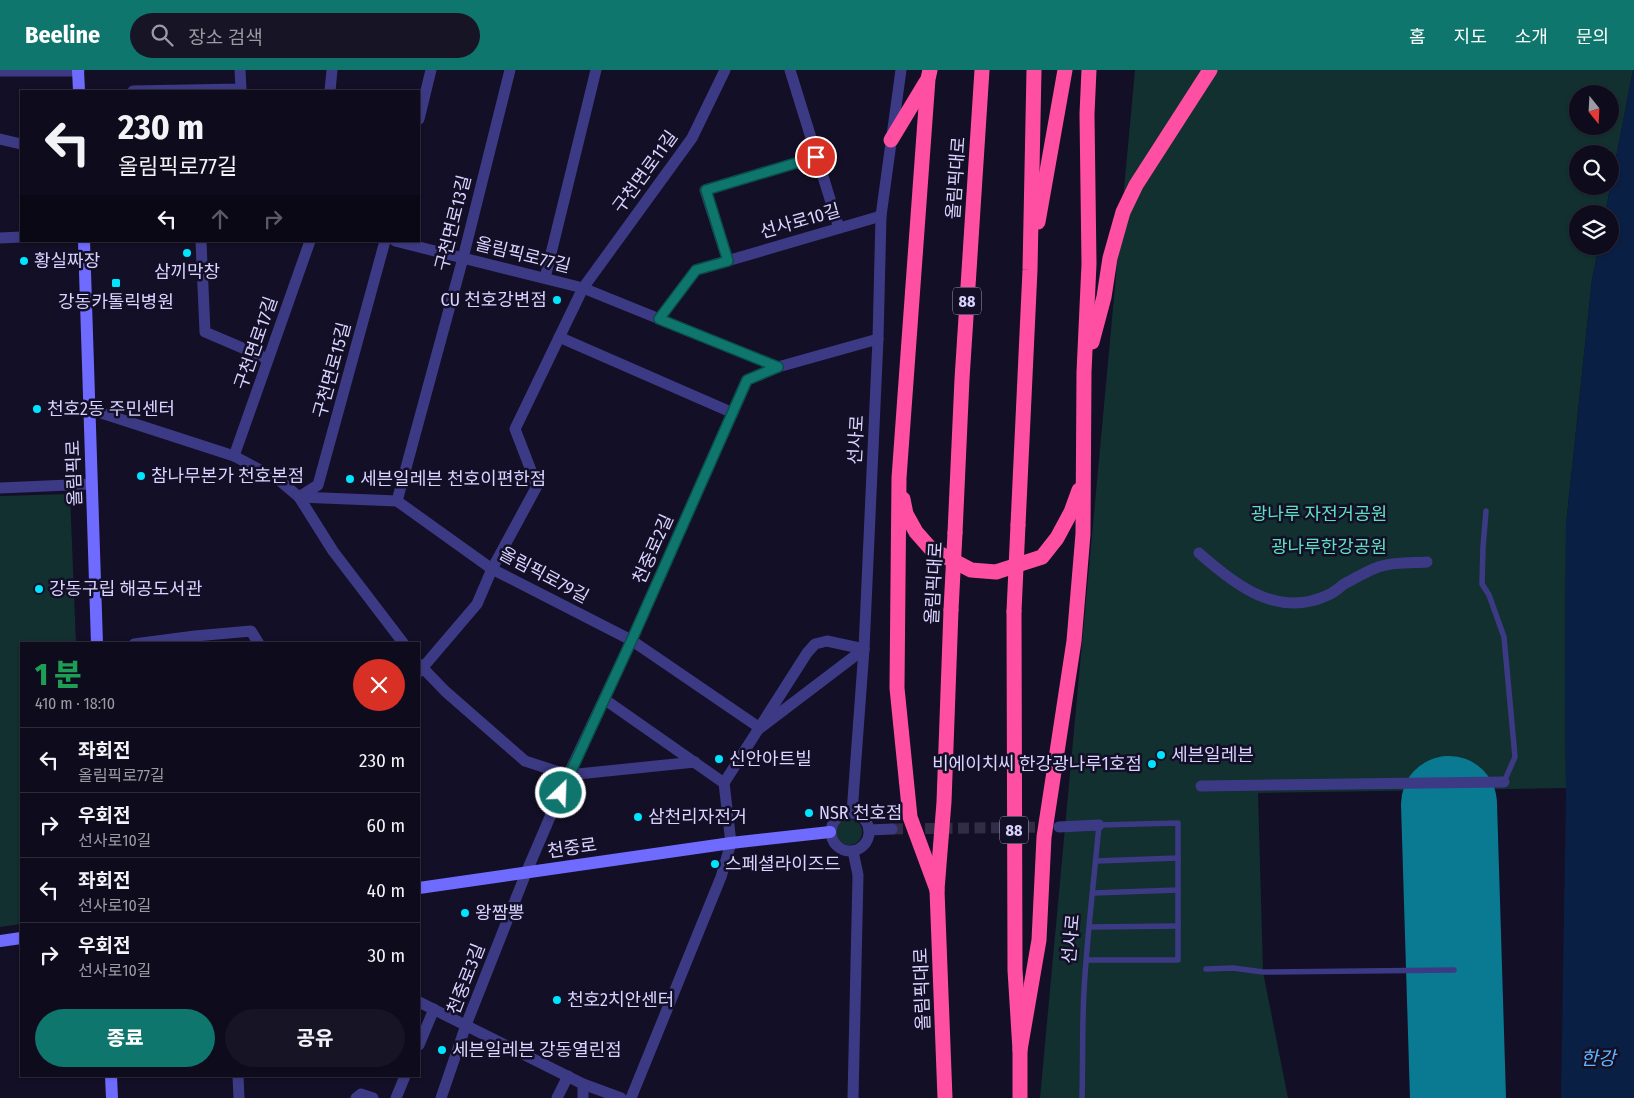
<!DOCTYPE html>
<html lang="ko">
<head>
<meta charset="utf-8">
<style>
	:root { --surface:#0e0b1c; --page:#171425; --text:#f1f3f6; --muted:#9b9ba3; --line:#2e2b3b; --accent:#0f766e }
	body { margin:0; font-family:"Fira Sans Condensed","Noto Sans KR",sans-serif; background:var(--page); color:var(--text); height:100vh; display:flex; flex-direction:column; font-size:19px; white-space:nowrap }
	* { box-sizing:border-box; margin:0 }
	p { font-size:16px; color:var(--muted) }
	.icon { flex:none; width:28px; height:28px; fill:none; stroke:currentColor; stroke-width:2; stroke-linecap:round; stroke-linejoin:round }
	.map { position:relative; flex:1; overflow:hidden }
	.details { position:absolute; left:20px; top:572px; width:400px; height:435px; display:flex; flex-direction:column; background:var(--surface); border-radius:0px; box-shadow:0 1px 4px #0004,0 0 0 1px var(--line) }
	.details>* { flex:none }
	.guide { position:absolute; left:20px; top:20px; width:400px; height:152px; border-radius:0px; box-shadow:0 1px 4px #0004,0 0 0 1px var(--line); background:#0e0b1c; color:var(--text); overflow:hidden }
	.needle { width:32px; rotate:162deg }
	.tools { position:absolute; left:1569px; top:15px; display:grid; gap:10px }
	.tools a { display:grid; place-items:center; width:50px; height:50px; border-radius:50%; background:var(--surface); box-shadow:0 1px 4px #0004,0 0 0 1px var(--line); font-size:25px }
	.pin { position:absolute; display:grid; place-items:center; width:42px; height:42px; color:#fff; margin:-21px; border:2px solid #fff; border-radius:50%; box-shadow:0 1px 5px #0007 }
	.me { position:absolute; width:55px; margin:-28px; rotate:24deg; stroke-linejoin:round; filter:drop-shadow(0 0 4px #0008) }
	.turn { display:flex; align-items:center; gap:18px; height:105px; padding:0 15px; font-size:22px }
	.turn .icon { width:65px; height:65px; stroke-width:2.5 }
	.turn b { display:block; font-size:35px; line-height:42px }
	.lanes { display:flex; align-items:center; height:48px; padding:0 15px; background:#0003; justify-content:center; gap:25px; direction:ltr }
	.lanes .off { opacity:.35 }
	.round { display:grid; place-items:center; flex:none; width:52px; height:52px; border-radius:26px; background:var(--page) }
	.summary { display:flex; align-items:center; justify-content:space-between; height:85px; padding:0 15px }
	h1 { font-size:30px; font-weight:800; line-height:38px; color:#1e9e55 }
	.button { display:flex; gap:10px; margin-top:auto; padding:10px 15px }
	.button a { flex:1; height:58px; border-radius:30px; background:var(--accent); color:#fff; font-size:20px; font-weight:800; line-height:58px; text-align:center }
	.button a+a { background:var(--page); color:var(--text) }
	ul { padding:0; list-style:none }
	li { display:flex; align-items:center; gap:15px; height:65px; padding:0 15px; border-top:1px solid var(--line) }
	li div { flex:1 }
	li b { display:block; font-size:19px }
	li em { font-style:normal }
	header { display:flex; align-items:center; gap:30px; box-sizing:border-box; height:70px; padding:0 25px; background:var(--accent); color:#fff }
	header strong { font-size:24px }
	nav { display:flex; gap:28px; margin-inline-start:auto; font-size:18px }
	.search { width:350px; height:45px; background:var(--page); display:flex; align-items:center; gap:12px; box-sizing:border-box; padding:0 18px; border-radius:28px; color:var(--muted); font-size:19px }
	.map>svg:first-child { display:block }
	.green { fill:#12302f; fill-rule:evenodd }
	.water { fill:#0a1f44 }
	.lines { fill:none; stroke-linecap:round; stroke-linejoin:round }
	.runway { stroke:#0a7a92; stroke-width:96 }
	.street-tunnel { stroke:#312d47; stroke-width:11; stroke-dasharray:11 5.5; stroke-linecap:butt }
	.lane { stroke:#3d3a85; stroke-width:5.5 }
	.street { stroke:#3d3a85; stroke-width:11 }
	.secondary { stroke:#6f6bff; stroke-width:12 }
	.highway { stroke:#ff4fa3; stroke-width:15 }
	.highway-bridge { stroke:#ff4fa3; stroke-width:15 }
	.route-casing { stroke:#0a4d48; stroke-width:12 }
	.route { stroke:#0f766e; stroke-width:9 }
	.poi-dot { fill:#00e5ff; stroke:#130f26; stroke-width:2 }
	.labels { text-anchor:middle; stroke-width:5; stroke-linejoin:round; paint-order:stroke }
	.shield { fill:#130f26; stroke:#9e99be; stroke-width:1 }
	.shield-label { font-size:16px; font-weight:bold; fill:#d9d4ff }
	.street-label { font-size:18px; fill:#d9d4ff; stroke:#130f26 }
	.poi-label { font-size:18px; fill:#d9d4ff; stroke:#130f26; text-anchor:start }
	.park-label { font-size:18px; fill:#5fe0c0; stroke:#130f26 }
	.water-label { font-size:19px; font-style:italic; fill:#62b6ff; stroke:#130f26 }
</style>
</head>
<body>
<header>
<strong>Beeline</strong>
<div class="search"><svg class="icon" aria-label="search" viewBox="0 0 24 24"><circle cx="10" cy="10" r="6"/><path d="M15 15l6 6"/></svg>장소 검색</div>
<nav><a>홈</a><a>지도</a><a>소개</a><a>문의</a></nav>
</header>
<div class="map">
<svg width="1634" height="1028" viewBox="0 0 1634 1028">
	<rect width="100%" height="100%" fill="#130f26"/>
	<g class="green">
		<path d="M 1135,0 L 1633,0 L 1605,144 L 1578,144 L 1578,176 L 1599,176 L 1592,209 L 1566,455 L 1565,618 L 1566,718 L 1258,723 L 1263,902 L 1288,1028 L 1040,1028 ZM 1578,24 L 1610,24 L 1610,56 L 1578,56 ZM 1578,84 L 1610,84 L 1610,116 L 1578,116 Z"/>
		<path d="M 70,424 L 76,574 L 21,574 L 21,854 L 0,857 L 0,426 Z"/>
		<circle cx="849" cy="762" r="13"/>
	</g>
	<path class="water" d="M 1633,0 L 1634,0 L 1634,1028 L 1561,1028 L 1566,718 L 1565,618 L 1566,455 L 1592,209 L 1599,176 L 1610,176 L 1610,144 L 1605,144 Z"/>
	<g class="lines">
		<path class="runway" d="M 1449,734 L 1458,1028"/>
		<path class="street-tunnel" d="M 892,759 L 1053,757"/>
		<g class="lane">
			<path d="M 1486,441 L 1483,477 L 1482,514 L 1489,525 L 1504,567 L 1515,687 L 1504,712"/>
			<path d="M 1096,791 L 1178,788"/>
			<path d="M 1093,823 L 1178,820"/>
			<path d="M 1090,857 L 1178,856"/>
			<path d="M 1206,899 L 1233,898 L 1263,902 L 1454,900"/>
			<path d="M 1082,1028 C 1083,993 1082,957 1084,921 C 1087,866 1094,810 1099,755 L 1178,753 L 1178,890 L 1087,890"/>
		</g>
		<g class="street">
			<path d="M 790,0 L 839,158"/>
			<path d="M 0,1 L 79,1"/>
			<path d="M 133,21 L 241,19 L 240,0"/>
			<path d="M 330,21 L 332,0"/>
			<path d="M 419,49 L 431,0"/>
			<path d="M 0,69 L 21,74"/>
			<path d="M 0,168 L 21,167"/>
			<path d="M 201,171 L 205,262 L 268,289"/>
			<path d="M 395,171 L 583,218 L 778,297"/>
			<path d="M 728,191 L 705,120 L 816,87"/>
			<path d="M 545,208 L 596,0"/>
			<path d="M 659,249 L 696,200 L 881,146"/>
			<path d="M 559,267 L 733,343"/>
			<path d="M 89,339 L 234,386 L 279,410 L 299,427 L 333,481 L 404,574"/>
			<path d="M 234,386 L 310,171"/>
			<path d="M 0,418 L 92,414"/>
			<path d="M 299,427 L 397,431 L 492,499 L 631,570 L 760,658 L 864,579"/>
			<path d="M 299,427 L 318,415 L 385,171"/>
			<path d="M 397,431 L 463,188 L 510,0"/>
			<path d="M 1199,483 C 1235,515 1278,549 1328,525 C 1334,523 1339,518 1344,514 C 1352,510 1374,497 1382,496 C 1396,492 1413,493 1427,492"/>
			<path d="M 134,574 L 195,566 L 251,561 L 259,574"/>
			<path d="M 419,594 L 445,621 L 525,691 L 568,705 L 695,692"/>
			<path d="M 419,602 L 477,534 L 492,499 L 537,416 L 515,359 L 583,218 L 692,68 L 725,0"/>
			<path d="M 604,629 L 724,713"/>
			<path d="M 1201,716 L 1504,712"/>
			<circle cx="850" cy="762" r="19"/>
			<path d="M 852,743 L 864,579 L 878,269 L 881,146 L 901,0"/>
			<path d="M 1059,757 L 1099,755"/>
			<path d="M 869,760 L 892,759"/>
			<path d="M 853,781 L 858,805 L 853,1028"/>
			<path d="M 419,932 L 583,1014 L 621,1028"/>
			<path d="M 419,975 L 434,939"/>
			<path d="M 238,1006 L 239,1028"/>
			<path d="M 583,1014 L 583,1028"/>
			<path d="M 356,1028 L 361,1024 L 373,1028"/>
			<path d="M 396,1028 L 405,1006"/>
			<path d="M 441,1028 L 466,955 L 526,803 L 568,705 L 634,565 L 747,310 L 778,297 L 878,269"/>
			<path d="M 557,1028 L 568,1006"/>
			<path d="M 631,1028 L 721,807 L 731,773 L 724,713 L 807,583 L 815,574 L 827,571 L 864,579"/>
		</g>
		<g class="secondary">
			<path d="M 78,0 L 79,21"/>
			<path d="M 84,171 L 97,574"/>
			<path d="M 419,818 L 731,773 L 830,762"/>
			<path d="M 0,871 L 21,868"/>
			<path d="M 111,1006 L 112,1028"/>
		</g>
		<g class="highway">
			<path d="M 930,0 L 928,9 L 899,408 L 897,618 L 910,747 L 937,820"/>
			<path d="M 891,70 L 926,12"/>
			<path d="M 1038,152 L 1065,0"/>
			<path d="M 1092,272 L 1104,227 L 1110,188 L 1123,142 L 1136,115 L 1210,0"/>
			<path d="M 903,429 L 906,444 L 916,462 L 931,479 L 971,500 L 996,502 L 1042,487 L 1057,468 L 1071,442 L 1079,420"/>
			<path d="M 1018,455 L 1030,200 L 1034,0"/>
			<path d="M 955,463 L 962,309 L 982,0"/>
			<path d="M 1014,541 L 1015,900 L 1020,980 L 1020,1028"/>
			<path d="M 1020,980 L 1039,870 L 1044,767 L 1074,571 L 1083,464 L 1084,302 L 1089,194 L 1087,44 L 1089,0"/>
			<path d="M 945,1028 L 937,820 L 944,732 L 951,540"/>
		</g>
		<g class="highway-bridge">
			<path d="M 951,540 L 955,463"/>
			<path d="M 1014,541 L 1018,455"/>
		</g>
	</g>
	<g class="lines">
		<defs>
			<path id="route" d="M 561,723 L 634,565 L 747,310 L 778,297 L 659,249 L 696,200 L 728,191 L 706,120 L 816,87"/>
		</defs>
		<use href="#route" class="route-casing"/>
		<use href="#route" class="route"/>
	</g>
	<g class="poi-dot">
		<circle cx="187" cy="183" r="5"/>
		<circle cx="24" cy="191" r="5"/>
		<rect x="111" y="208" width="10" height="10" rx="2.5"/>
		<circle cx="557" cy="230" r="5"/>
		<circle cx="37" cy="339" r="5"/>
		<circle cx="141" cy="406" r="5"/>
		<circle cx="350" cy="409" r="5"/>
		<circle cx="39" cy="519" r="5"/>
		<circle cx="1161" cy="685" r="5"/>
		<circle cx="719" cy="689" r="5"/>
		<circle cx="1152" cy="694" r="5"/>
		<circle cx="809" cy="743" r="5"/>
		<circle cx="638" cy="747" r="5"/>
		<circle cx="715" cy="794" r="5"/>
		<circle cx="465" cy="843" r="5"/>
		<circle cx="557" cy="930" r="5"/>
		<circle cx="442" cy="980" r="5"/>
	</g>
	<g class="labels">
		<g class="shield">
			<rect x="953" y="217.5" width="28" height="27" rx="4"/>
			<rect x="1000" y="746.5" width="28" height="27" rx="4"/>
		</g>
		<g class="shield-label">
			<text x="967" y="237">88</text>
			<text x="1014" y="766">88</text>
		</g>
		<g class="street-label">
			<text transform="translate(645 102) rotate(-54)" y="6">구천면로11길</text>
			<text transform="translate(956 108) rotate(-86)" y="6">올림픽대로</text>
			<text transform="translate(800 151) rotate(-16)" y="6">선사로10길</text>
			<text transform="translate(453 153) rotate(-76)" y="6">구천면로13길</text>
			<text transform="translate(523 185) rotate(14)" y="6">올림픽로77길</text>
			<text transform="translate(256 273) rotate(-71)" y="6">구천면로17길</text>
			<text transform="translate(332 300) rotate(-75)" y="6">구천면로15길</text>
			<text transform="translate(856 370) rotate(-87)" y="6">선사로</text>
			<text transform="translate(74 403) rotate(-92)" y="6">올림픽로</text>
			<text transform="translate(653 479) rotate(-66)" y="6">천중로2길</text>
			<text transform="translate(544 505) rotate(28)" y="6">올림픽로79길</text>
			<text transform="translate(934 513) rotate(-87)" y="6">올림픽대로</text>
			<text transform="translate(572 778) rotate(-8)" y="6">천중로</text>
			<text transform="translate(1071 869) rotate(-85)" y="6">선사로</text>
			<text transform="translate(466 909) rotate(-69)" y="6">천중로3길</text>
			<text transform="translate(922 919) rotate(-92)" y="6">올림픽대로</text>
		</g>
		<g class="poi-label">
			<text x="34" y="197">황실짜장</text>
			<text x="187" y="208" text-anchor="middle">삼끼막창</text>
			<text x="547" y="236" text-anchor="end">CU 천호강변점</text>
			<text x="116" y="238" text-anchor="middle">강동카톨릭병원</text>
			<text x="47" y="345">천호2동 주민센터</text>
			<text x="151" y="412">참나무본가 천호본점</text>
			<text x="360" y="415">세븐일레븐 천호이편한점</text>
			<text x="49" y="525">강동구립 해공도서관</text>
			<text x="1171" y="691">세븐일레븐</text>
			<text x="729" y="695">신안아트빌</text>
			<text x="1142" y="700" text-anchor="end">비에이치씨 한강광나루1호점</text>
			<text x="819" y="749">NSR 천호점</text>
			<text x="648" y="753">삼천리자전거</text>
			<text x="725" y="800">스페셜라이즈드</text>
			<text x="475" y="849">왕짬뽕</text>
			<text x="567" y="936">천호2치안센터</text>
			<text x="452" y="986">세븐일레븐 강동열린점</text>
		</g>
		<g class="park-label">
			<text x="1319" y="450">광나루 자전거공원</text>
			<text x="1329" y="483">광나루한강공원</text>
		</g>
		<g class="water-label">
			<text x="1598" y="995">한강</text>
		</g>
	</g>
</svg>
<div class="tools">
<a><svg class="needle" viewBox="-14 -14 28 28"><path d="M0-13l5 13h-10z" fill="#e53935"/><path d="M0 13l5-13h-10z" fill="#9b9ba3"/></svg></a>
<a><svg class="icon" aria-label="search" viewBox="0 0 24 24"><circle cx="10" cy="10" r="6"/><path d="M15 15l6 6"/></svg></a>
<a><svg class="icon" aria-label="layers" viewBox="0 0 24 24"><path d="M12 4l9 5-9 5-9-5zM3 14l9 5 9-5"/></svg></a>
</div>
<div class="pin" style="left:816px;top:87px;background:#d93025"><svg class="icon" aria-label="arrive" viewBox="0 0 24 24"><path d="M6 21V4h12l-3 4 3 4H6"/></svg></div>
<svg class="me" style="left:561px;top:723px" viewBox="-20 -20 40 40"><circle r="17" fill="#0f766e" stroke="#fff" stroke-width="3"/><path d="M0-11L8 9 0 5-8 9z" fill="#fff"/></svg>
<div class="guide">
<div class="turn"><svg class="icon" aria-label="left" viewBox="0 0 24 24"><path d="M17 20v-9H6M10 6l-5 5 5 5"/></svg><div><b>230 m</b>올림픽로77길</div></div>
<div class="lanes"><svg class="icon" aria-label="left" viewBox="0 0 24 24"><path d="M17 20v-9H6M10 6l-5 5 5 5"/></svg><svg class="icon off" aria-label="ahead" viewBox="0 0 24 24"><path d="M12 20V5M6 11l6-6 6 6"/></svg><svg class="icon off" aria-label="right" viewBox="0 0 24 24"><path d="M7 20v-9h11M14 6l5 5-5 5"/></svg></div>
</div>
<section class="details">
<div class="summary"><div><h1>1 분</h1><p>410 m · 18:10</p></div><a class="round" style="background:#d93025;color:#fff"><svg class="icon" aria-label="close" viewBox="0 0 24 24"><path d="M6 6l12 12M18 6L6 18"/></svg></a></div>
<ul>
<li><svg class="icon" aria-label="left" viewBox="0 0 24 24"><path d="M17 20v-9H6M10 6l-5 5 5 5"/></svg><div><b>좌회전</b><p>올림픽로77길</p></div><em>230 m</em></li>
<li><svg class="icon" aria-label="right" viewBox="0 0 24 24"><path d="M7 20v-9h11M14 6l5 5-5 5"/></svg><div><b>우회전</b><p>선사로10길</p></div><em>60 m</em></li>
<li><svg class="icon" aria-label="left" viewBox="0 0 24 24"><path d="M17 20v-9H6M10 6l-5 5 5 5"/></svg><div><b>좌회전</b><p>선사로10길</p></div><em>40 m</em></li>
<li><svg class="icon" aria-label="right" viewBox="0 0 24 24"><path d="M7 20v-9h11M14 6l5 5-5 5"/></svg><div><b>우회전</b><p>선사로10길</p></div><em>30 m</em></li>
</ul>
<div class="button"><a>종료</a><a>공유</a></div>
</section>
</div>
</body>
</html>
